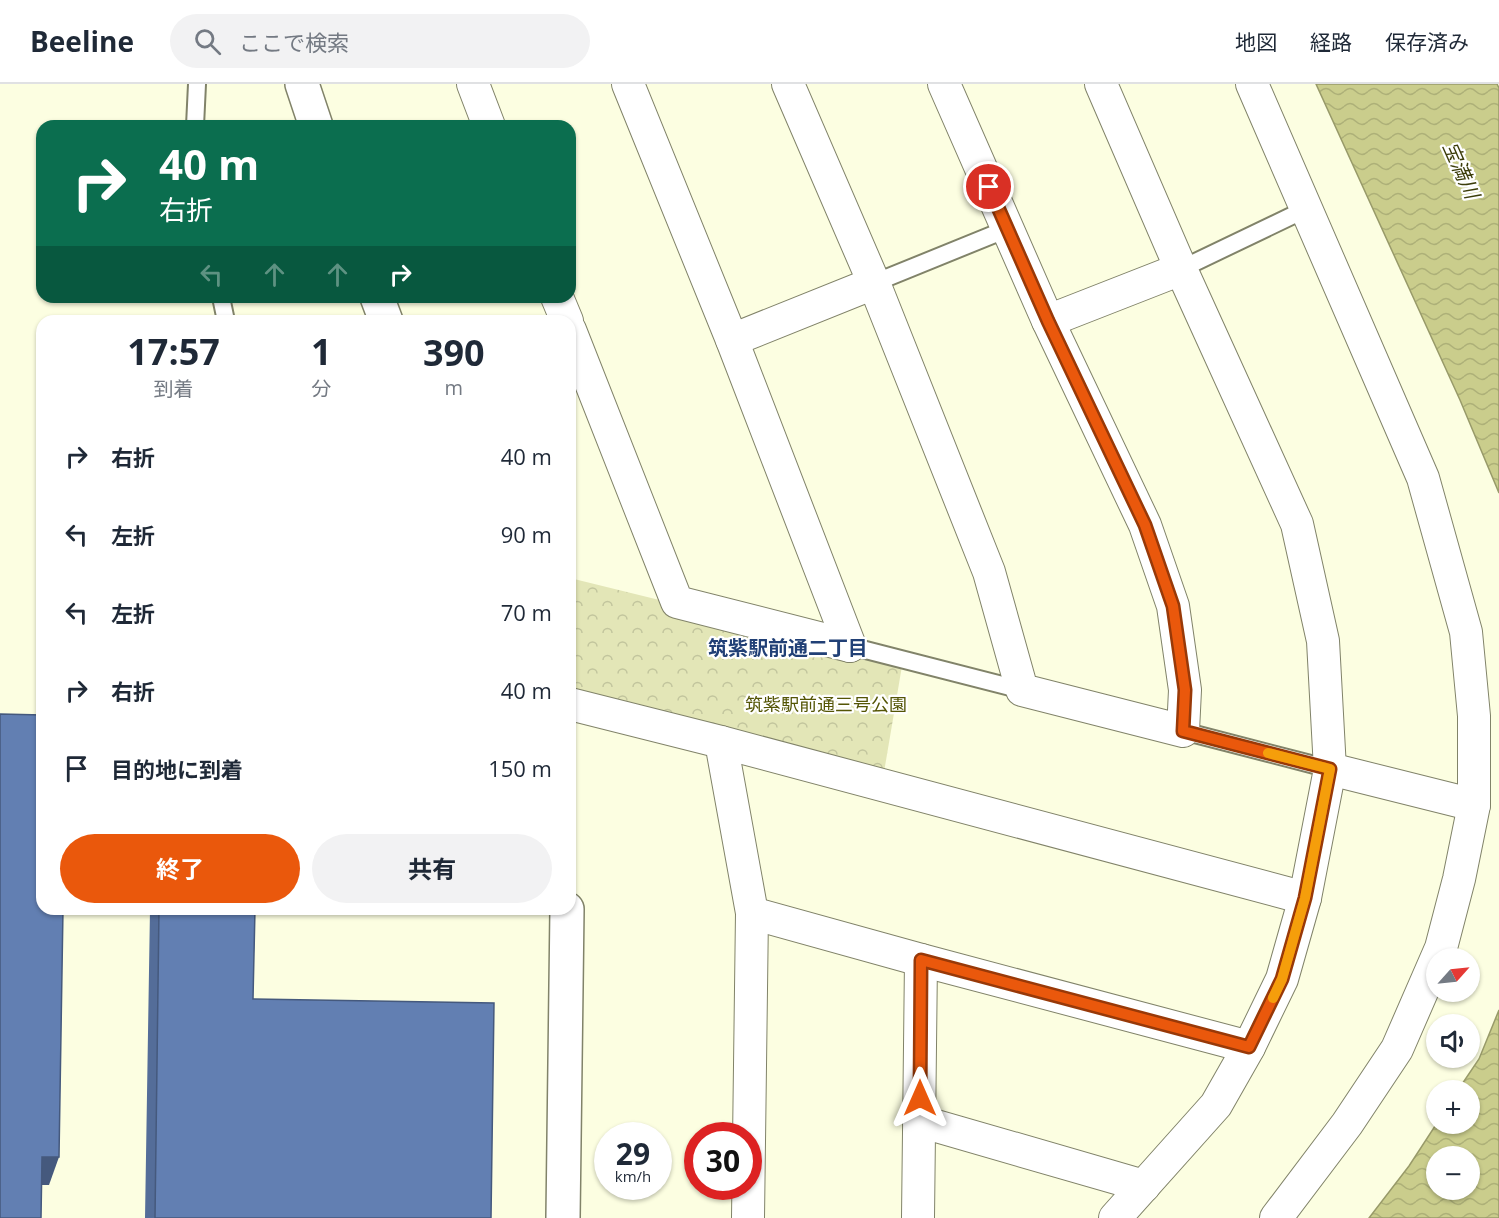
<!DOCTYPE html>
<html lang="ja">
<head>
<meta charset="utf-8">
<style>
	:root { --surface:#fff; --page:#f2f2f3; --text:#1f2937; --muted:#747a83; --line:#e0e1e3; --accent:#ea580c }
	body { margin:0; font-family:"Open Sans","Noto Sans JP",sans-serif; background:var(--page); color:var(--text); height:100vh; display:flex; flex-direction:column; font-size:22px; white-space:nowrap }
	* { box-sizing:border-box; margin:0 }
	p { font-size:20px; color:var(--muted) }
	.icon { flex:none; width:33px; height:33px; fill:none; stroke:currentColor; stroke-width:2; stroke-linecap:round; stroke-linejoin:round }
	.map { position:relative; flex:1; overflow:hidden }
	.drawer { position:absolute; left:36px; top:231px; width:540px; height:600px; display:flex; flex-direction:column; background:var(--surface); border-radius:18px; box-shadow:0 2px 4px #0004 }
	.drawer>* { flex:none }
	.banner { position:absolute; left:36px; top:36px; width:540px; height:183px; border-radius:18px; box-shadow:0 2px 4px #0004; background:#0b6e4f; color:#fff; overflow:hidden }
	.needle { width:39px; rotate:63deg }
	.fabs { position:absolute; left:1426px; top:864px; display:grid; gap:12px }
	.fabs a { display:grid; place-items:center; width:54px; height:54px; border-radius:50%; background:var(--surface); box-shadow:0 2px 4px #0004; font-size:30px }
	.speed { position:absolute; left:594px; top:1038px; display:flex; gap:12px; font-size:30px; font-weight:700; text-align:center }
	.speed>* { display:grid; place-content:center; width:78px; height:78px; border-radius:50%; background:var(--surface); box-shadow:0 2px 4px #0004; line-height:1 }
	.speed small { font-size:15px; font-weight:400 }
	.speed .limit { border:9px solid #d22; background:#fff; color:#111 }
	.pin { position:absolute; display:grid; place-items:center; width:51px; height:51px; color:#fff; margin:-26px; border:3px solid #fff; border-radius:50%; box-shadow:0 2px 6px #0007 }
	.me { position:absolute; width:66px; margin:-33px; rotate:0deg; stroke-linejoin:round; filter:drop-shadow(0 0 4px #0008) }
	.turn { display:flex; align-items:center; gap:21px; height:126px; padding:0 24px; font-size:27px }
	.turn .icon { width:78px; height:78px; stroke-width:2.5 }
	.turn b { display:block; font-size:42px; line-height:51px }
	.lanes { display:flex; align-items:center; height:57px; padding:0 24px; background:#0003; justify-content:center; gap:30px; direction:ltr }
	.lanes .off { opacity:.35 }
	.eta { display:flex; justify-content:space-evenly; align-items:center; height:102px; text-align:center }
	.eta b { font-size:36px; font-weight:700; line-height:42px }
	.cta { display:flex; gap:12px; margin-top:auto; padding:12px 24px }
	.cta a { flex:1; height:69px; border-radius:36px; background:var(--accent); color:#fff; font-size:24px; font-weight:700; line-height:69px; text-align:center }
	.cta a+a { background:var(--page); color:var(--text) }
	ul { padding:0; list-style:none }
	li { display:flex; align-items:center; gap:18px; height:78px; padding:0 24px }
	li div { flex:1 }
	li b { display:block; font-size:22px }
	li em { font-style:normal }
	header { display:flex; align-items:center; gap:36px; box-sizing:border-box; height:84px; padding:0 30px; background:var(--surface); border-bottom:2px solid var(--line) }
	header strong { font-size:28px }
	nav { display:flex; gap:33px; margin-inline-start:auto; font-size:21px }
	.search { width:420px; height:54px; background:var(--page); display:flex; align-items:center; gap:15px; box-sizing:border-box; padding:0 21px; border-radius:33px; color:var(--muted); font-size:22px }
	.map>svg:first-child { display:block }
	.park { fill:url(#park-crowns) }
	.water { fill:url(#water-waves); stroke:#989a69; stroke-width:1.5; fill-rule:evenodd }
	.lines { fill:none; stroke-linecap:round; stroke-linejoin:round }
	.service-casing { stroke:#818369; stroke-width:20 }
	.minor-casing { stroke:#818369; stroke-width:34 }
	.tertiary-casing { stroke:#818369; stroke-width:36 }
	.service { stroke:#fff; stroke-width:16 }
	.minor { stroke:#fff; stroke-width:32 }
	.tertiary { stroke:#fff; stroke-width:33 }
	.wall { fill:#546d99 }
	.shaded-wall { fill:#45597d }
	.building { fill:#627fb2; stroke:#45597d; stroke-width:1.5 }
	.route-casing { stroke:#983908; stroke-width:15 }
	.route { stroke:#ea580c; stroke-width:10 }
	.slow { stroke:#f59e0b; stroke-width:10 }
	.labels { text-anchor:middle; stroke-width:4.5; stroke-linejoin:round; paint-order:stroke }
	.park-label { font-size:18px; fill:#545505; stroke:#fff }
	.water-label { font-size:20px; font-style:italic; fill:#3c3d0a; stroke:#fff }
	.neighbourhood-label { font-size:20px; font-weight:bold; fill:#214076; stroke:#fff }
</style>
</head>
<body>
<header>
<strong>Beeline</strong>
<div class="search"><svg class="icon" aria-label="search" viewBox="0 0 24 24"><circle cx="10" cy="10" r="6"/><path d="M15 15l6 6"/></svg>ここで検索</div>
<nav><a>地図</a><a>経路</a><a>保存済み</a></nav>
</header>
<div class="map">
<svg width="1499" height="1134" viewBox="0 0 1499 1134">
	<defs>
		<pattern id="park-crowns" width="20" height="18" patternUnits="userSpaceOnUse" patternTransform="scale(1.5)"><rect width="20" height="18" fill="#e3e6b7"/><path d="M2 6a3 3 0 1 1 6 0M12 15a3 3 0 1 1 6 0" fill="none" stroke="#c2c59d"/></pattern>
		<pattern id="water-waves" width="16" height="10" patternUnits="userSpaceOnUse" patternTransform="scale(1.5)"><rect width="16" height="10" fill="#cacd8c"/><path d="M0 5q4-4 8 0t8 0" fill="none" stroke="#adb078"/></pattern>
	</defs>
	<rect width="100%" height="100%" fill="#fcfee1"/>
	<path class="park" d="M 570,494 L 903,576 L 882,700 L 570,620 Z"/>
	<g class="water">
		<path d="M 1316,0 L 1497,0 L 1499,4 L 1499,409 L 1460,316 Z"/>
		<path d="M 1499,926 L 1499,1134 L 1369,1134 L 1409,1082 L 1437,1039 L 1470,1040 L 1470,1006 L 1458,1006 L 1479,975 ZM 1437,1072 L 1470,1072 L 1470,1106 L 1437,1106 Z"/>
	</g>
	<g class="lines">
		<defs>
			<g id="service">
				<path d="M 195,42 L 197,0"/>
				<path d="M 1181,185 L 1306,125"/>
				<path d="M 874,199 L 1007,145"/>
				<path d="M 221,213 L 226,237"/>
				<path d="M 850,562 L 1022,606"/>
				<path d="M 1183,647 L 1330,685"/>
			</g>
			<g id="minor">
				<path d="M 473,0 L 489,42"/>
				<path d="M 628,0 L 732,256 L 850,562"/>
				<path d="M 788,0 L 874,199 L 989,488 L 1022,606 L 1183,647 L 1185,606 L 1173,522 L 1145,441 L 1048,237 L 944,0"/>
				<path d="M 1101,0 L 1181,185 L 1297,440 L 1323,557 L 1330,685 L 1305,814 L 1282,895 L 1249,963 L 1216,1021 L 1115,1134"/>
				<path d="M 1252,0 L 1423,394 L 1466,548 L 1474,632 L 1474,721 L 1459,795 L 1441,864 L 1397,965 L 1347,1040 L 1276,1134"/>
				<path d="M 557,213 L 567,237"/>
				<path d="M 1048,237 L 1181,185"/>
				<path d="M 570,246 L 677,518 L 850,562"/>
				<path d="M 732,256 L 874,199"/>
				<path d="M 570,620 L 721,658 L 1305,814"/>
				<path d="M 721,658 L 752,829 L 748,1134"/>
				<path d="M 1330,685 L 1474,721"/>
				<path d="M 752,829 L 921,876 L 1249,963"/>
				<path d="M 919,1037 L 1144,1102"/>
				<path d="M 918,1134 L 921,876"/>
			</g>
			<g id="tertiary">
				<path d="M 302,0 L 316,42"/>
				<path d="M 377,213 L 386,237"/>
				<path d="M 563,1134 L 567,825"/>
			</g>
		</defs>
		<use href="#service" class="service-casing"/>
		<use href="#minor" class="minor-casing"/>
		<use href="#tertiary" class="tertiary-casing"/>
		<use href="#service" class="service"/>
		<use href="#minor" class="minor"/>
		<use href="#tertiary" class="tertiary"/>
	</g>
	<path class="wall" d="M 150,825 L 255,825 L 253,915 L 491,1134 L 145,1134 Z"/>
	<path class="shaded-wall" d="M 42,1073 L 59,1073 L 49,1101 L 32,1101 Z"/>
	<g class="building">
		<path d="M 0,630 L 42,631 L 42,825 L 63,825 L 59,1073 L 42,1073 L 41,1134 L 0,1134 Z"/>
		<path d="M 159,825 L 255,825 L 253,915 L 494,919 L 491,1134 L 155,1134 Z"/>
	</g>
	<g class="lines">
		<defs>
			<path id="route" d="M 920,1014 L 921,876 L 1249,963 L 1282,895 L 1305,814 L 1330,685 L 1183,647 L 1185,606 L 1173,522 L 1145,441 L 1048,237 L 989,103"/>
		</defs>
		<use href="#route" class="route-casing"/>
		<use href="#route" class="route"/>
		<path class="slow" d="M 1268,669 L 1330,685 L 1305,814 L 1282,895 L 1273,914"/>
	</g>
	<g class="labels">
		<g class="park-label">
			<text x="826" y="627">筑紫駅前通三号公園</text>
		</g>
		<g class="water-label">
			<text transform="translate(1461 86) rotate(66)" y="7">宝満川</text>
		</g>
		<g class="neighbourhood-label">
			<text x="788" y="571">筑紫駅前通二丁目</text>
		</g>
	</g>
</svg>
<div class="fabs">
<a><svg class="needle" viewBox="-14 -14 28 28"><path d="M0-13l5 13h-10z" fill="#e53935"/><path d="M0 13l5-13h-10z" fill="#747a83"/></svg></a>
<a><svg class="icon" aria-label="sound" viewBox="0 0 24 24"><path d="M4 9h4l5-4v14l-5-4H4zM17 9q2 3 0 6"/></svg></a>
<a>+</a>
<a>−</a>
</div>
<div class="speed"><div>29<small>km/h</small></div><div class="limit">30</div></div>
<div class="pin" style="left:989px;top:103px;background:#d93025"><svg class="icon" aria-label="arrive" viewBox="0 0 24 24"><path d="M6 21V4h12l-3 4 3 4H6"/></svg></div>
<svg class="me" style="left:920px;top:1014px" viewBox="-20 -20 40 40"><path d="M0-17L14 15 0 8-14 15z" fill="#ea580c" stroke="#fff" stroke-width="4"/></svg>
<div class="banner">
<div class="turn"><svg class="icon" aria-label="right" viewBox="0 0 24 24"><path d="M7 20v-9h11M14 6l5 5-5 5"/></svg><div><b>40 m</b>右折</div></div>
<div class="lanes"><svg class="icon off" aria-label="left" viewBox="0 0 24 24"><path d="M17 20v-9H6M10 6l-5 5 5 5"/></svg><svg class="icon off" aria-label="ahead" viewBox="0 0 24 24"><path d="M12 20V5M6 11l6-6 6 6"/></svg><svg class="icon off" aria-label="ahead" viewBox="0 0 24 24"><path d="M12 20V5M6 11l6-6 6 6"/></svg><svg class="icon" aria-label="right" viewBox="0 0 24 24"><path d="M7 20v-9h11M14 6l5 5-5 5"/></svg></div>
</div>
<section class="drawer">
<div class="eta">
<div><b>17:57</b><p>到着</p></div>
<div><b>1</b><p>分</p></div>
<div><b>390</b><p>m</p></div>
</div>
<ul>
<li><svg class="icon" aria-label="right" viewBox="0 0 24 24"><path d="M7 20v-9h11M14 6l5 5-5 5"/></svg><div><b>右折</b></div><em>40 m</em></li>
<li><svg class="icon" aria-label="left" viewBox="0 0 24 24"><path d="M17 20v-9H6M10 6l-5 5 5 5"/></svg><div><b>左折</b></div><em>90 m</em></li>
<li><svg class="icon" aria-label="left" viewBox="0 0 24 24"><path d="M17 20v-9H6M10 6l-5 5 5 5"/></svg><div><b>左折</b></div><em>70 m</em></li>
<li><svg class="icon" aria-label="right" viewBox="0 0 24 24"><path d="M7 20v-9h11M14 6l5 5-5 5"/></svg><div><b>右折</b></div><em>40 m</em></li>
<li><svg class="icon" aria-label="arrive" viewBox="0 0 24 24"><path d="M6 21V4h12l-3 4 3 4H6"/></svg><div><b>目的地に到着</b></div><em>150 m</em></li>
</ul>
<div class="cta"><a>終了</a><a>共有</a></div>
</section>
</div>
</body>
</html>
